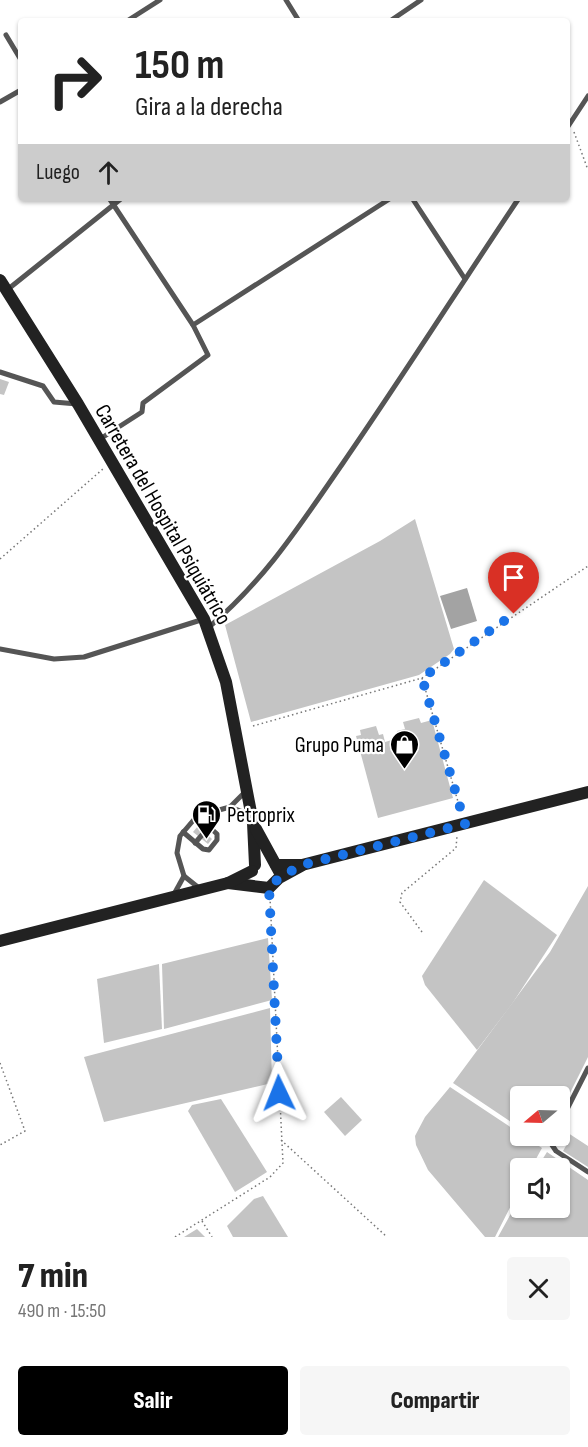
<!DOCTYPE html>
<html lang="es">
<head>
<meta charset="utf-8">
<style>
	:root { --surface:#fff; --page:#f6f6f6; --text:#222; --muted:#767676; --accent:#000 }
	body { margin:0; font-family:"Sofia Sans Condensed",sans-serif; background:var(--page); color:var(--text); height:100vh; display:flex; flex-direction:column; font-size:22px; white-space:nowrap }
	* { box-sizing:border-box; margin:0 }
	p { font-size:20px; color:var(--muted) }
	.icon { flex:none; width:33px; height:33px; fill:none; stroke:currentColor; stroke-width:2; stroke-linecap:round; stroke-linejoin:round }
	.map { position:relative; height:1237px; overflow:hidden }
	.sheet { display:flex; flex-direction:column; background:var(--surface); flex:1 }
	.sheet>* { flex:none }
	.banner { position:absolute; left:18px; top:18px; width:552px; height:183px; border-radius:6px; box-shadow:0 2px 4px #0004; background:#fff; color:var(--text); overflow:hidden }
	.needle { width:39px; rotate:251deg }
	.fabs { position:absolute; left:510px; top:1086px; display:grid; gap:12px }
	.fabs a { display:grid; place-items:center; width:60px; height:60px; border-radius:6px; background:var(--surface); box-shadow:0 2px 4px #0004; font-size:30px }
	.pin { position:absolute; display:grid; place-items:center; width:51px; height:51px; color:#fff; margin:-62px -26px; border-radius:50% 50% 50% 0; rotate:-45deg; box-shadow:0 0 6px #0007 }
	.pin .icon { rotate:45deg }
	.me { position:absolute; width:66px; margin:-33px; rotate:358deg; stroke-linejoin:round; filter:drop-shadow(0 0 4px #0008) }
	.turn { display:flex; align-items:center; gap:21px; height:126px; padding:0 18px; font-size:27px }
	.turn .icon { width:78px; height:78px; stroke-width:2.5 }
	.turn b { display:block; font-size:42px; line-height:51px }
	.then { display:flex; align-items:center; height:57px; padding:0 18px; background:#0003; gap:12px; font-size:22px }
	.round { display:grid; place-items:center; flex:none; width:63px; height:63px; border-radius:6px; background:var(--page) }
	.head { display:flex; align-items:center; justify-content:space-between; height:102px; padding:0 18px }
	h1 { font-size:36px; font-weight:800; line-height:45px }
	.action { display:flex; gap:12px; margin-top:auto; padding:12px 18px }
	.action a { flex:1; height:69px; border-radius:6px; background:var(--accent); color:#fff; font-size:24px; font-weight:800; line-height:69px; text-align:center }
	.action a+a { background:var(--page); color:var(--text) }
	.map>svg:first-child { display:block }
	.water { fill:#a3a3a3 }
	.building { fill:#c4c4c4 }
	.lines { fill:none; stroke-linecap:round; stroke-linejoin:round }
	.path { stroke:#777; stroke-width:1.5; stroke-dasharray:1.5 3; stroke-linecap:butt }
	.lane { stroke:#555; stroke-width:5 }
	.secondary { stroke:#222; stroke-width:12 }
	.route { stroke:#1a73e8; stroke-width:10; stroke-dasharray:0 18 }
	.labels { text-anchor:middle; stroke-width:4.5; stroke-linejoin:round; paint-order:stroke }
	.street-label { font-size:22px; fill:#000; stroke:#fff }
	.poi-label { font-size:22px; fill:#000; stroke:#fff; text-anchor:end }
</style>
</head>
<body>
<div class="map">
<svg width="588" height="1237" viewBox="0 0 588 1237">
	<rect width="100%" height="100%" fill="#fff"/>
	<path class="water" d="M 467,588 L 477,621 L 451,629 L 440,596 Z"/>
	<g class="building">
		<path d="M 0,379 L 9,382 L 4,395 L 0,394 Z"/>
		<path d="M 415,519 L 454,649 L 450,654 L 419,675 L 251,722 L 225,625 L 380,541 Z"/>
		<path d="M 419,718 L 421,723 L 432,720 L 453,798 L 378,818 L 356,736 L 361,735 L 360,730 L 376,726 L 379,735 L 383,734 L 385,742 L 399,738 L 397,731 L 405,729 L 403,722 Z"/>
		<path d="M 198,826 L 212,839 L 208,844 L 193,832 Z"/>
		<path d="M 484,880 L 557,935 L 512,1004 L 477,1050 L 425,985 L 422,976 Z"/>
		<path d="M 588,886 L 588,1057 L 560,1113 L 560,1096 L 520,1096 L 520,1128 L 453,1083 L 550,952 Z"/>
		<path d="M 268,938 L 272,1000 L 164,1029 L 162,964 Z"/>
		<path d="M 159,964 L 162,1029 L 104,1043 L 97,979 Z"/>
		<path d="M 270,1008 L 272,1083 L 104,1122 L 84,1057 Z"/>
		<path d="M 450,1087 L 542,1148 L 531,1168 L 520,1168 L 520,1188 L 495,1237 L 485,1237 L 428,1170 L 416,1145 L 415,1136 L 425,1117 Z"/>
		<path d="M 341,1097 L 362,1120 L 345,1136 L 324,1112 Z"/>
		<path d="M 221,1099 L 267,1172 L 235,1192 L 188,1111 L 192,1105 Z"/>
		<path d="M 565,1131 L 588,1146 L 588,1167 L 563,1151 L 567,1144 L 560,1137 Z"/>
		<path d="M 532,1136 L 548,1136 L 544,1144 Z"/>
		<path d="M 547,1152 L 588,1180 L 588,1237 L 498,1237 L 520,1197 L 520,1208 L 560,1208 L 560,1168 L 537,1168 Z"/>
		<path d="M 263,1196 L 288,1237 L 233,1237 L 227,1226 L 254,1199 Z"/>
		<path d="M 197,1229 L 205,1237 L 184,1237 Z"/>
	</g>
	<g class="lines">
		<g class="path">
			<path d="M 574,132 L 588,170"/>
			<path d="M 0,559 L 104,468"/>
			<path d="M 422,678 L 461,812"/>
			<path d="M 253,726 L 422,678 L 588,566"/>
			<path d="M 422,932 L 400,902 L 402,893 L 456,848 L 457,836"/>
			<path d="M 0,1063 L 25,1131 L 0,1145"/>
			<path d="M 281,1140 L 387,1237"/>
			<path d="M 202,1221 L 212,1237"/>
			<path d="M 175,1237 L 270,1177 L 283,1163 L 270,898"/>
		</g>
		<g class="lane">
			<path d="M 286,0 L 299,21"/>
			<path d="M 127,21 L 160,0"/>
			<path d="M 390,21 L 421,0"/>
			<path d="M 6,35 L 21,60"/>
			<path d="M 0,102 L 21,90"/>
			<path d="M 567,128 L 588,96"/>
			<path d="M 412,198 L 465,279"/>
			<path d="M 7,290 L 122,198"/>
			<path d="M 193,325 L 391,198"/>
			<path d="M 0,372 L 43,386 L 54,402 L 77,404"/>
			<path d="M 100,439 L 142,412 L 143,403 L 208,355 L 193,325 L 109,198"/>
			<path d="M 208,628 C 266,579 300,525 343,463 C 403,376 460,286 519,198"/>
			<path d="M 0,649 L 54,659 L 84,657 L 204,619"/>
			<path d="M 230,807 L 251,815"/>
			<path d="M 183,832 L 203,849 L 209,850 L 217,840 L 217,834 L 197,816"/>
			<path d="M 195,843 L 209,827"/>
			<path d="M 199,888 L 184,876 L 177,853 L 180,836 L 197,816 L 230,807 L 246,791"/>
			<path d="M 173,896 L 184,876"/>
			<path d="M 560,1123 L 588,1068"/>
			<path d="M 553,1136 L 550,1142 L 556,1151 L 588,1172"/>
		</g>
		<g class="secondary">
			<path d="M 0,280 L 78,404 L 204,619 L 226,682 L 253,823 L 255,865"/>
			<path d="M 256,829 L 279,871"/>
			<path d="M 276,865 L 302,865 L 588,792"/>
			<path d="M 228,883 L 269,888 L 279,878 L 301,866"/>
			<path d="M 0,941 L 228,883 L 252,871"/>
		</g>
	</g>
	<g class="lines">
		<path class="route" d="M 279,1093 L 269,888 L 279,878 L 302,865 L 465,824 L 422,678 L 514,614"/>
	</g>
	<defs>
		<symbol id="shop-pin" viewBox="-11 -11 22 30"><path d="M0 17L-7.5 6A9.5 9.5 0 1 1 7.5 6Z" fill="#000" stroke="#fff"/><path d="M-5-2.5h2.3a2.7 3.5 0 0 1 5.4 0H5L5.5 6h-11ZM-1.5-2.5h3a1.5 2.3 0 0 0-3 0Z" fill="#fff"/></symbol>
		<symbol id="fuel-pin" viewBox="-11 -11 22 30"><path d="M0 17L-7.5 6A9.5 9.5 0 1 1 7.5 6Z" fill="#000" stroke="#fff"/><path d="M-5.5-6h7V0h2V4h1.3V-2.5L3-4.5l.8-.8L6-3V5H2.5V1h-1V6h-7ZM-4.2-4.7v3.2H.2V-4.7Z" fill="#fff"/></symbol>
	</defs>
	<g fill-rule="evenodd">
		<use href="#shop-pin" x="388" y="728" width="33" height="45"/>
		<use href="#fuel-pin" x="190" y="798" width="33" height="45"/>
	</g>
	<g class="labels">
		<g class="street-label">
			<text transform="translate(164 514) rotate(60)" y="8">Carretera del Hospital Psiquiátrico</text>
		</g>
		<g class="poi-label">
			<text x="384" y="752">Grupo Puma</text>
			<text x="227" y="822" text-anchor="start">Petroprix</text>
		</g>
	</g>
</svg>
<div class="fabs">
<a><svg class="needle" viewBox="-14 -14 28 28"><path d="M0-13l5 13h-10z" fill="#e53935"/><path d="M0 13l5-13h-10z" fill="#767676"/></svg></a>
<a><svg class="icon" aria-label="sound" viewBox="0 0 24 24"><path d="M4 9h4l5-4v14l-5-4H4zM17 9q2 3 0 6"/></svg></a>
</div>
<div class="pin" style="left:514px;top:614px;background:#d93025"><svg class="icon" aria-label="arrive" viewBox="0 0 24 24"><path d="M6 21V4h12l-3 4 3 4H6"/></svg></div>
<svg class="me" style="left:279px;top:1093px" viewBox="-20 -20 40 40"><path d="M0-17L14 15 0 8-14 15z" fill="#1a73e8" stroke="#fff" stroke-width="4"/></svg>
<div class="banner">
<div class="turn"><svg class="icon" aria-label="right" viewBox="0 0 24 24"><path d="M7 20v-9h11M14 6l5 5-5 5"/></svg><div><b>150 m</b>Gira a la derecha</div></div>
<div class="then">Luego<svg class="icon" aria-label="ahead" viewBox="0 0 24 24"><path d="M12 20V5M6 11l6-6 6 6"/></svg></div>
</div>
</div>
<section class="sheet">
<div class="head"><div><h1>7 min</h1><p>490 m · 15:50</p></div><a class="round"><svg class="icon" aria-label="close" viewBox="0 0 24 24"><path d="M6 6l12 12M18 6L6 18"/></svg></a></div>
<div class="action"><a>Salir</a><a>Compartir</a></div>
</section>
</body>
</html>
